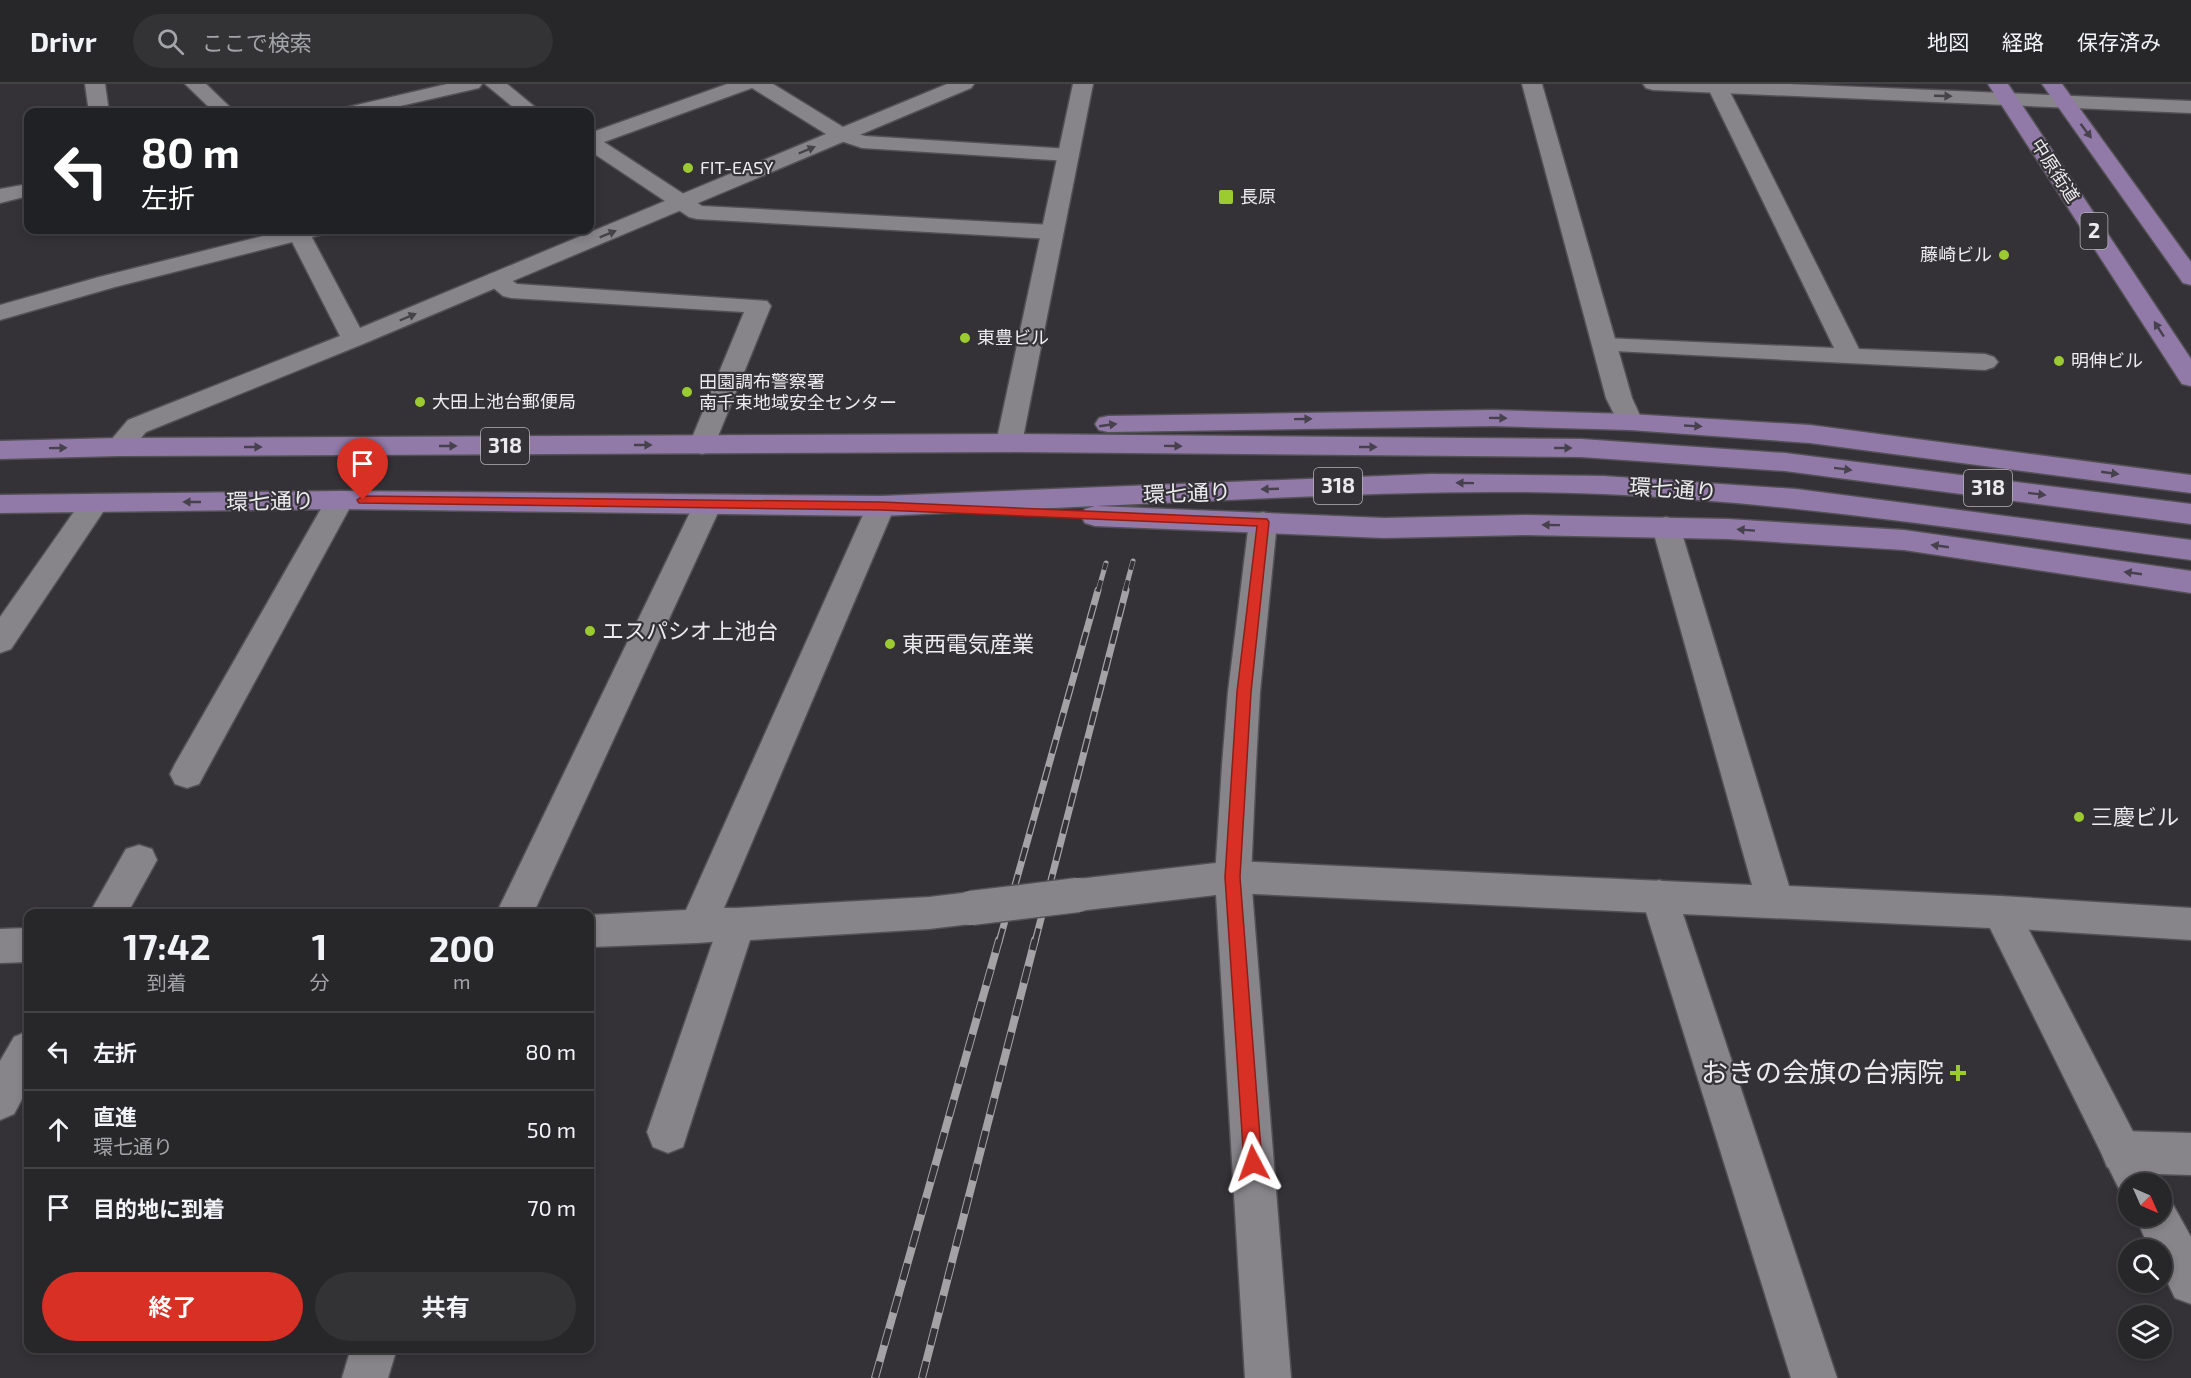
<!DOCTYPE html>
<html lang="ja">
<head>
<meta charset="utf-8">
<style>
	:root { --surface:#272628; --page:#333234; --text:#f1f3f6; --muted:#a4a5a8; --line:#434345; --accent:#d93025 }
	body { margin:0; font-family:"Exo 2","Noto Sans JP",sans-serif; background:var(--page); color:var(--text); height:100vh; display:flex; flex-direction:column; font-size:22px; white-space:nowrap }
	* { box-sizing:border-box; margin:0 }
	p { font-size:20px; color:var(--muted) }
	.icon { flex:none; width:33px; height:33px; fill:none; stroke:currentColor; stroke-width:2; stroke-linecap:round; stroke-linejoin:round }
	.map { position:relative; flex:1; overflow:hidden }
	.panel { position:absolute; left:24px; top:825px; width:570px; height:444px; display:flex; flex-direction:column; background:var(--surface); border-radius:12px; box-shadow:0 3px 9px #0003,0 0 0 2px var(--line) }
	.panel>* { flex:none }
	.banner { position:absolute; left:24px; top:24px; width:570px; height:126px; border-radius:12px; box-shadow:0 3px 9px #0003,0 0 0 2px var(--line); background:#202124; color:#fff; overflow:hidden }
	.needle { width:39px; rotate:135deg }
	.fabs { position:absolute; left:2118px; top:1089px; display:grid; gap:12px }
	.fabs a { display:grid; place-items:center; width:54px; height:54px; border-radius:50%; background:var(--surface); box-shadow:0 3px 9px #0003,0 0 0 2px var(--line); font-size:30px }
	.pin { position:absolute; display:grid; place-items:center; width:51px; height:51px; color:#fff; margin:-62px -26px; border-radius:50% 50% 50% 0; rotate:-45deg; box-shadow:0 0 6px #0007 }
	.pin .icon { rotate:45deg }
	.me { position:absolute; width:66px; margin:-33px; rotate:356deg; stroke-linejoin:round; filter:drop-shadow(0 0 4px #0008) }
	.turn { display:flex; align-items:center; gap:21px; height:126px; padding:0 18px; font-size:27px }
	.turn .icon { width:78px; height:78px; stroke-width:2.5 }
	.turn b { display:block; font-size:42px; line-height:51px }
	.eta { display:flex; justify-content:space-evenly; align-items:center; height:102px; text-align:center }
	.eta b { font-size:36px; font-weight:700; line-height:42px }
	.button { display:flex; gap:12px; margin-top:auto; padding:12px 18px }
	.button a { flex:1; height:69px; border-radius:36px; background:var(--accent); color:#fff; font-size:24px; font-weight:700; line-height:69px; text-align:center }
	.button a+a { background:var(--page); color:var(--text) }
	ul { padding:0; list-style:none }
	li { display:flex; align-items:center; gap:18px; height:78px; padding:0 18px; border-top:2px solid var(--line) }
	li div { flex:1 }
	li b { display:block; font-size:22px }
	li em { font-style:normal }
	header { display:flex; align-items:center; gap:36px; box-sizing:border-box; height:84px; padding:0 30px; background:var(--surface); border-bottom:2px solid var(--line) }
	header strong { font-size:28px }
	nav { display:flex; gap:33px; margin-inline-start:auto; font-size:21px }
	.search { width:420px; height:54px; background:var(--page); display:flex; align-items:center; gap:15px; box-sizing:border-box; padding:0 21px; border-radius:33px; color:var(--muted); font-size:22px }
	.map>svg:first-child { display:block }
	.lines { fill:none; stroke-linecap:round; stroke-linejoin:round }
	.service-casing { stroke:#525054; stroke-width:3 }
	.minor-casing { stroke:#525054; stroke-width:3 }
	.tertiary-casing { stroke:#525054; stroke-width:3 }
	.primary-casing { stroke:#525054; stroke-width:3 }
	.service { fill:#878589; fill-rule:evenodd }
	.minor { fill:#878589; fill-rule:evenodd }
	.tertiary { fill:#878589; fill-rule:evenodd }
	.primary { fill:#917aa8; fill-rule:evenodd }
	.rail-far2-casing { stroke:#a4a2a5; stroke-width:5 }
	.rail-far1-casing { stroke:#a4a2a5; stroke-width:7 }
	.rail-casing { stroke:#a4a2a5; stroke-width:8 }
	.rail-far2 { stroke:#343236; stroke-width:4; stroke-dasharray:11; stroke-linecap:butt }
	.rail-far1 { stroke:#343236; stroke-width:4.5; stroke-dasharray:14; stroke-linecap:butt }
	.rail { stroke:#343236; stroke-width:6; stroke-dasharray:17; stroke-linecap:butt }
	.service-bridge-casing { stroke:#525054; stroke-width:37; stroke-linecap:butt }
	.service-bridge { stroke:#878589; stroke-width:34 }
	.oneway { fill:#454347 }
	.oneway2 { fill:#47404d }
	.route { fill:#d93025; stroke:#8d1f18; stroke-width:1.5 }
	.poi-dot { fill:#9cca31; stroke:#343236; stroke-width:2 }
	.labels { text-anchor:middle; stroke-width:4.5; stroke-linejoin:round; paint-order:stroke }
	.far-poi-label { font-size:18px; fill:#ebeaec; stroke:#343236; text-anchor:start }
	.far-street-label { font-size:18px; fill:#ebeaec; stroke:#343236 }
	.shield { fill:#343236; stroke:#b4b3b5; stroke-width:1.5 }
	.shield-label { font-size:21px; font-weight:bold; fill:#ebeaec }
	.street-label { font-size:22px; fill:#ebeaec; stroke:#343236 }
	.poi-label { font-size:22px; fill:#ebeaec; stroke:#343236; text-anchor:start }
	.near-poi-label { font-size:27px; fill:#ebeaec; stroke:#343236; text-anchor:end }
</style>
</head>
<body>
<header>
<strong>Drivr</strong>
<div class="search"><svg class="icon" aria-label="search" viewBox="0 0 24 24"><circle cx="10" cy="10" r="6"/><path d="M15 15l6 6"/></svg>ここで検索</div>
<nav><a>地図</a><a>経路</a><a>保存済み</a></nav>
</header>
<div class="map">
<svg width="2191" height="1294" viewBox="0 0 2191 1294">
	<rect width="100%" height="100%" fill="#343236"/>
	<g class="lines">
		<defs>
			<g id="service">
				<path d="M 85,0 L 105,0 L 109,28 L 89,28 Z"/>
				<path d="M 485,0 L 507,0 L 541,28 L 519,28 Z"/>
				<path d="M 727,0 L 755,0 L 752,4 L 604,58 L 702,122 L 1052,141 L 1060,143 L 1063,148 L 1060,153 L 1052,155 L 697,135 L 689,133 L 590,67 L 590,49 Z"/>
				<path d="M 1709,0 L 1725,0 L 1727,2 L 1859,265 L 1985,270 L 1994,273 L 1998,278 L 1994,283 L 1985,286 L 1595,266 L 1592,261 L 1595,256 L 1604,254 L 1834,264 L 1707,2 Z"/>
				<path d="M 842,45 L 865,52 L 1069,65 L 1076,67 L 1079,71 L 1076,75 L 1069,77 L 862,64 L 835,55 L 832,51 L 835,47 Z"/>
				<path d="M 287,146 L 323,146 L 320,151 L 115,203 L 0,236 L 0,221 L 99,193 Z"/>
				<path d="M 496,189 L 504,191 L 517,200 L 767,217 L 771,222 L 712,367 L 702,370 L 692,367 L 689,361 L 744,228 L 511,214 L 503,212 L 484,196 L 488,191 Z"/>
				<path d="M 340,407 L 350,409 L 354,416 L 199,700 L 187,704 L 175,700 L 170,690 L 175,680 L 326,416 L 330,409 Z"/>
				<path d="M 95,410 L 105,412 L 109,419 L 11,565 L 0,569 L 0,533 L 85,412 Z"/>
				<path d="M 708,411 L 718,413 L 722,420 L 533,830 L 496,830 L 694,420 L 698,413 Z"/>
				<path d="M 1263,428 L 1273,431 L 1277,438 L 1260,608 L 1256,681 L 1251,691 L 1239,695 L 1227,691 L 1222,681 L 1228,608 L 1249,438 L 1253,431 Z"/>
				<path d="M 1233,777 L 1510,790 L 1523,795 L 1528,806 L 1523,817 L 1510,822 L 1233,809 L 1078,827 L 1065,822 L 1060,811 L 1065,800 L 1078,795 Z"/>
				<path d="M 1659,796 L 1672,801 L 1677,812 L 1837,1294 L 1791,1294 L 1641,812 L 1646,801 Z"/>
				<path d="M 971,808 L 984,813 L 989,824 L 984,835 L 971,840 L 929,845 L 750,856 L 683,1063 L 668,1069 L 653,1063 L 647,1048 L 723,828 L 736,824 L 929,813 Z"/>
				<path d="M 2001,812 L 2191,824 L 2191,856 L 2001,844 L 1988,839 L 1983,828 L 1988,817 Z"/>
				<path d="M 28,844 L 28,878 L 0,879 L 0,845 Z"/>
				<path d="M 2122,1047 L 2191,1049 L 2191,1091 L 2122,1089 L 2107,1083 L 2101,1068 L 2107,1053 Z"/>
			</g>
			<g id="minor">
				<path d="M 447,0 L 482,0 L 479,4 L 374,28 L 341,28 L 344,24 Z"/>
				<path d="M 749,0 L 773,0 L 843,43 L 947,0 L 974,0 L 971,4 L 363,260 L 146,348 C 135,361 128,374 108,369 L 105,363 L 128,336 L 340,252 L 286,146 L 308,146 L 360,244 L 826,50 L 752,4 Z"/>
				<path d="M 1073,0 L 1093,0 L 1022,359 L 1019,365 L 1009,368 L 999,365 L 996,359 Z"/>
				<path d="M 1522,0 L 1542,0 L 1632,314 L 1643,338 L 1639,344 L 1630,346 L 1621,344 L 1606,314 Z"/>
				<path d="M 1643,0 L 1789,0 L 2191,17 L 2191,29 L 1653,6 L 1646,4 Z"/>
				<path d="M 28,100 L 28,112 L 0,119 L 0,105 Z"/>
				<path d="M 881,412 L 891,415 L 895,422 L 724,824 L 736,824 L 749,828 L 755,840 L 749,852 L 736,856 L 697,859 L 590,863 L 590,831 L 686,826 L 867,422 L 871,415 Z"/>
				<path d="M 1666,433 L 1676,436 L 1680,443 L 1789,802 L 2001,812 L 2014,817 L 2160,1100 L 2128,1100 L 2128,1117 L 2124,1115 L 1990,844 L 1510,822 L 1497,817 L 1492,806 L 1497,795 L 1510,790 L 1752,801 L 1652,443 L 1656,436 Z"/>
				<path d="M 1239,667 L 1251,671 L 1256,681 L 1251,793 L 1291,1294 L 1245,1294 L 1215,793 L 1222,681 L 1227,671 Z"/>
				<path d="M 139,761 L 152,765 L 157,776 L 127,830 L 89,830 L 126,765 Z"/>
				<path d="M 28,947 L 28,1004 L 14,1030 L 0,1036 L 0,977 L 14,953 Z"/>
				<path d="M 2162,1113 L 2171,1117 L 2191,1153 L 2191,1220 L 2175,1214 L 2162,1187 L 2162,1166 L 2150,1166 L 2135,1132 L 2162,1132 Z"/>
				<path d="M 351,1264 L 397,1264 L 388,1294 L 342,1294 Z"/>
			</g>
			<path id="tertiary" d="M 185,0 L 206,0 L 235,28 L 214,28 Z"/>
			<g id="primary">
				<path d="M 1988,0 L 2008,0 L 2191,275 L 2191,302 L 2182,300 L 2178,294 Z"/>
				<path d="M 2042,0 L 2062,0 L 2191,178 L 2191,201 L 2183,199 Z"/>
				<path d="M 1493,326 L 1630,330 L 1810,341 L 2191,391 L 2191,409 L 1810,359 L 1630,346 L 1493,342 L 1108,348 L 1099,346 L 1095,340 L 1099,334 L 1108,332 Z"/>
				<path d="M 1009,350 L 1581,355 L 1785,369 L 2191,420 L 2191,440 L 1785,387 L 1581,373 L 1009,368 L 118,372 L 0,375 L 0,357 L 118,354 Z"/>
				<path d="M 1431,390 L 1603,392 L 1796,405 L 2191,456 L 2191,476 C 1996,450 1801,419 1604,410 C 1435,403 1265,415 1096,422 L 1384,434 L 1525,431 L 1728,435 L 1904,446 L 2191,487 L 2191,509 L 1904,466 L 1728,455 L 1525,451 L 1384,454 L 1095,442 L 1085,439 L 1081,432 L 1085,425 L 1095,422 L 881,432 L 340,425 L 0,429 L 0,411 L 340,407 L 881,412 Z"/>
			</g>
		</defs>
		<use href="#service" class="service-casing"/>
		<use href="#minor" class="minor-casing"/>
		<use href="#tertiary" class="tertiary-casing"/>
		<use href="#primary" class="primary-casing"/>
		<use href="#service" class="service"/>
		<use href="#minor" class="minor"/>
		<use href="#tertiary" class="tertiary"/>
		<use href="#primary" class="primary"/>
		<defs>
			<g id="rail-far2">
				<path d="M 1098,507 L 1106,479"/>
				<path d="M 1125,507 L 1133,477"/>
			</g>
			<g id="rail-far1">
				<path d="M 999,858 L 1098,506"/>
				<path d="M 1035,858 L 1126,506"/>
			</g>
			<g id="rail">
				<path d="M 875,1294 L 999,856"/>
				<path d="M 922,1294 L 1035,856"/>
			</g>
		</defs>
		<use href="#rail-far2" class="rail-far2-casing"/>
		<use href="#rail-far1" class="rail-far1-casing"/>
		<use href="#rail" class="rail-casing"/>
		<use href="#rail-far2" class="rail-far2"/>
		<use href="#rail-far1" class="rail-far1"/>
		<use href="#rail" class="rail"/>
		<defs>
			<path id="service-bridge" d="M 971,824 L 1078,811"/>
		</defs>
		<use href="#service-bridge" class="service-bridge-casing"/>
		<use href="#service-bridge" class="service-bridge"/>
	</g>
	<defs><path id="oneway-solid" d="M-6-.8H1V-3.2L6.5 0L1 3.2V.8H-6Z" transform="scale(1.5)"/></defs>
	<g class="oneway">
		<use href="#oneway-solid" transform="translate(1943 12) rotate(2)"/>
		<use href="#oneway-solid" transform="translate(807 66) rotate(-23)"/>
		<use href="#oneway-solid" transform="translate(608 150) rotate(-22)"/>
		<use href="#oneway-solid" transform="translate(408 233) rotate(-23)"/>
	</g>
	<g class="oneway2">
		<use href="#oneway-solid" transform="translate(2086 47) rotate(53)"/>
		<use href="#oneway-solid" transform="translate(2159 245) rotate(-123)"/>
		<use href="#oneway-solid" transform="translate(1498 334) rotate(1)"/>
		<use href="#oneway-solid" transform="translate(1303 335) rotate(-1)"/>
		<use href="#oneway-solid" transform="translate(1108 341) rotate(-8)"/>
		<use href="#oneway-solid" transform="translate(1693 342) rotate(3)"/>
		<use href="#oneway-solid" transform="translate(643 361)"/>
		<use href="#oneway-solid" transform="translate(448 362)"/>
		<use href="#oneway-solid" transform="translate(1173 362) rotate(1)"/>
		<use href="#oneway-solid" transform="translate(253 363)"/>
		<use href="#oneway-solid" transform="translate(1368 363)"/>
		<use href="#oneway-solid" transform="translate(58 364) rotate(-1)"/>
		<use href="#oneway-solid" transform="translate(1563 364)"/>
		<use href="#oneway-solid" transform="translate(1843 385) rotate(7)"/>
		<use href="#oneway-solid" transform="translate(2110 389) rotate(8)"/>
		<use href="#oneway-solid" transform="translate(1465 399) rotate(-179)"/>
		<use href="#oneway-solid" transform="translate(1270 405) rotate(178)"/>
		<use href="#oneway-solid" transform="translate(2037 410) rotate(7)"/>
		<use href="#oneway-solid" transform="translate(192 418) rotate(180)"/>
		<use href="#oneway-solid" transform="translate(1551 441) rotate(-179)"/>
		<use href="#oneway-solid" transform="translate(1746 446) rotate(-176)"/>
		<use href="#oneway-solid" transform="translate(1940 462) rotate(-172)"/>
		<use href="#oneway-solid" transform="translate(2133 489) rotate(-172)"/>
	</g>
	<path class="route" d="M 363,412 L 881,418 L 1267,435 L 1269,438 L 1251,608 L 1240,793 L 1262,1079 L 1259,1086 L 1253,1088 L 1247,1086 L 1244,1079 L 1225,793 L 1237,608 L 1257,442 L 881,426 L 359,419 L 357,416 Z"/>
	<g class="poi-dot">
		<circle cx="688" cy="84" r="6"/>
		<rect x="1218" y="105" width="16" height="16" rx="3"/>
		<circle cx="2004" cy="171" r="6"/>
		<circle cx="965" cy="254" r="6"/>
		<circle cx="2059" cy="277" r="6"/>
		<circle cx="687" cy="308" r="6"/>
		<circle cx="420" cy="318" r="6"/>
		<circle cx="590" cy="547" r="6"/>
		<circle cx="890" cy="560" r="6"/>
		<circle cx="2079" cy="733" r="6"/>
		<path d="M1955 980h6v6h6v6h-6v6h-6v-6h-6v-6h6z"/>
	</g>
	<g class="labels">
		<g class="far-poi-label">
			<text x="700" y="90">FIT-EASY</text>
			<text x="1240" y="119">長原</text>
			<text x="1992" y="177" text-anchor="end">藤崎ビル</text>
			<text x="977" y="260">東豊ビル</text>
			<text x="2071" y="283">明伸ビル</text>
			<text x="699" y="304">田園調布警察署<tspan x="699" dy="21">南千束地域安全センター</tspan></text>
			<text x="432" y="324">大田上池台郵便局</text>
		</g>
		<g class="far-street-label">
			<text transform="translate(2055 87) rotate(57)" y="6">中原街道</text>
		</g>
		<g class="shield">
			<rect x="2080.5" y="129" width="27" height="36" rx="4.5"/>
			<rect x="481" y="344" width="48" height="36" rx="4.5"/>
			<rect x="1314" y="384" width="48" height="36" rx="4.5"/>
			<rect x="1964" y="386" width="48" height="36" rx="4.5"/>
		</g>
		<g class="shield-label">
			<text x="2094" y="154">2</text>
			<text x="505" y="369">318</text>
			<text x="1338" y="409">318</text>
			<text x="1988" y="411">318</text>
		</g>
		<g class="street-label">
			<text transform="translate(1673 405) rotate(4)" y="8">環七通り</text>
			<text transform="translate(1187 409) rotate(-2)" y="8">環七通り</text>
			<text transform="translate(270 417) rotate(-1)" y="8">環七通り</text>
		</g>
		<g class="poi-label">
			<text x="602" y="555">エスパシオ上池台</text>
			<text x="902" y="568">東西電気産業</text>
			<text x="2091" y="741">三慶ビル</text>
		</g>
		<g class="near-poi-label">
			<text x="1944" y="998">おきの会旗の台病院</text>
		</g>
	</g>
</svg>
<div class="fabs">
<a><svg class="needle" viewBox="-14 -14 28 28"><path d="M0-13l5 13h-10z" fill="#e53935"/><path d="M0 13l5-13h-10z" fill="#a4a5a8"/></svg></a>
<a><svg class="icon" aria-label="search" viewBox="0 0 24 24"><circle cx="10" cy="10" r="6"/><path d="M15 15l6 6"/></svg></a>
<a><svg class="icon" aria-label="layers" viewBox="0 0 24 24"><path d="M12 4l9 5-9 5-9-5zM3 14l9 5 9-5"/></svg></a>
</div>
<div class="pin" style="left:363px;top:416px;background:#d93025"><svg class="icon" aria-label="arrive" viewBox="0 0 24 24"><path d="M6 21V4h12l-3 4 3 4H6"/></svg></div>
<svg class="me" style="left:1253px;top:1079px" viewBox="-20 -20 40 40"><path d="M0-17L14 15 0 8-14 15z" fill="#d93025" stroke="#fff" stroke-width="4"/></svg>
<div class="banner">
<div class="turn"><svg class="icon" aria-label="left" viewBox="0 0 24 24"><path d="M17 20v-9H6M10 6l-5 5 5 5"/></svg><div><b>80 m</b>左折</div></div>
</div>
<section class="panel">
<div class="eta">
<div><b>17:42</b><p>到着</p></div>
<div><b>1</b><p>分</p></div>
<div><b>200</b><p>m</p></div>
</div>
<ul>
<li><svg class="icon" aria-label="left" viewBox="0 0 24 24"><path d="M17 20v-9H6M10 6l-5 5 5 5"/></svg><div><b>左折</b></div><em>80 m</em></li>
<li><svg class="icon" aria-label="ahead" viewBox="0 0 24 24"><path d="M12 20V5M6 11l6-6 6 6"/></svg><div><b>直進</b><p>環七通り</p></div><em>50 m</em></li>
<li><svg class="icon" aria-label="arrive" viewBox="0 0 24 24"><path d="M6 21V4h12l-3 4 3 4H6"/></svg><div><b>目的地に到着</b></div><em>70 m</em></li>
</ul>
<div class="button"><a>終了</a><a>共有</a></div>
</section>
</div>
</body>
</html>
